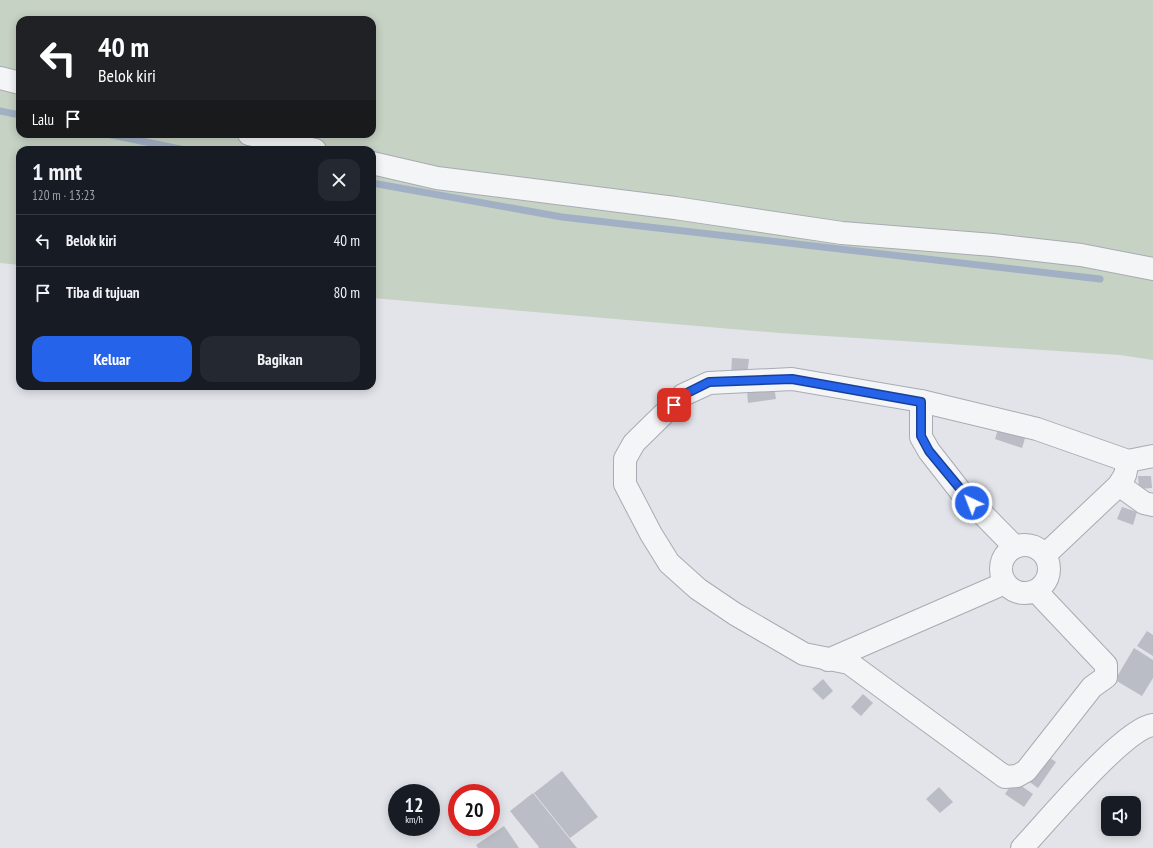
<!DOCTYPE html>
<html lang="id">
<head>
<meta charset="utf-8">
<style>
	:root { --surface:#171b24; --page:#242831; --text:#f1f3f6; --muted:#9ea1a6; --line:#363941; --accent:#2563eb }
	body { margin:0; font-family:"PT Sans Narrow",sans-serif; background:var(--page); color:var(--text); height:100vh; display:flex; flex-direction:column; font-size:15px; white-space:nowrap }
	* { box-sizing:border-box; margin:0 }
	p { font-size:13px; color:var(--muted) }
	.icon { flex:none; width:22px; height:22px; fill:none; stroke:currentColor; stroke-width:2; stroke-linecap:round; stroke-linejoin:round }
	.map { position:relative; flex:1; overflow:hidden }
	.panel { position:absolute; left:16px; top:146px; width:360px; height:244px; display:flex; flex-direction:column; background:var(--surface); border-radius:12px; box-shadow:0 2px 10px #0003 }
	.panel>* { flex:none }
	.hud { position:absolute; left:16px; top:16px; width:360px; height:122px; border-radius:12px; box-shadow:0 2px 10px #0003; background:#202124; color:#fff; overflow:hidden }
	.buttons { position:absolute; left:1101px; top:796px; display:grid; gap:8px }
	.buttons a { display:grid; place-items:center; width:40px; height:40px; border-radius:8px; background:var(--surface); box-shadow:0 2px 10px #0003; font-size:20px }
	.speed { position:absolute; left:388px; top:784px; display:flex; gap:8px; font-size:20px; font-weight:700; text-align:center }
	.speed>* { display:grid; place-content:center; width:52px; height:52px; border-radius:50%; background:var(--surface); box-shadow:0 2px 10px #0003; line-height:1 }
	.speed small { font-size:10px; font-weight:400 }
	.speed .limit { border:6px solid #d22; background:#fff; color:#111 }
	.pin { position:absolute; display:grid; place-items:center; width:34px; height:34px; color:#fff; margin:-17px; border-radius:8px; box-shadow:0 2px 6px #0006 }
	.me { position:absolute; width:44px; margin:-22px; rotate:317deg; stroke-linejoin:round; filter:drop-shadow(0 0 3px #0008) }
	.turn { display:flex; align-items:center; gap:14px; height:84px; padding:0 16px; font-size:18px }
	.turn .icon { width:52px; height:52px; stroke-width:2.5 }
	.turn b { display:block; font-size:28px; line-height:34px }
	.then { display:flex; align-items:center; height:38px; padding:0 16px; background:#0003; gap:8px; font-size:15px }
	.round { display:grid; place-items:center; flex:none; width:42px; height:42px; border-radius:12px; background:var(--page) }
	.summary { display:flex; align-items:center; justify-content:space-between; height:68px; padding:0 16px }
	h1 { font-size:24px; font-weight:700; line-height:30px }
	.action { display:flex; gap:8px; margin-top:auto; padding:8px 16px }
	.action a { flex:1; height:46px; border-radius:12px; background:var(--accent); color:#fff; font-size:16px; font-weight:700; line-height:46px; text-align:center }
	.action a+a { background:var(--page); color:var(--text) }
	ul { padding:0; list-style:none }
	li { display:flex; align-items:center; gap:12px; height:52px; padding:0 16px; border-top:1px solid var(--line) }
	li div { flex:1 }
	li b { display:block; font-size:15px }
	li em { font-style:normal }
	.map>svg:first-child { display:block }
	.green { fill:#c6d2c4; fill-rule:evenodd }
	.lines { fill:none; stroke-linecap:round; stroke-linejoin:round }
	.stream { stroke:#a1b0c5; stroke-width:7 }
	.building { fill:#babdc5 }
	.minor-casing { stroke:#a8abb3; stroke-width:24 }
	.minor { stroke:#f4f5f7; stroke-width:22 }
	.route-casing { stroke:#184099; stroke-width:10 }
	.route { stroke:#2563eb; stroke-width:7 }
</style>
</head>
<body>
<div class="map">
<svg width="1153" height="848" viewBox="0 0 1153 848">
	<rect width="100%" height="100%" fill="#e2e4e9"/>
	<path class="green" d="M 0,0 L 1153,0 L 1153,360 L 1120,355 L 780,333 L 372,298 L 372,150 L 20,150 L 20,265 L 0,263 ZM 20,20 L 372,20 L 372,134 L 20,134 Z"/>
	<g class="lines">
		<g class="stream">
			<path d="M 0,111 L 20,115"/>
			<path d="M 107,134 L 185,150"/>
			<path d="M 372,183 L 562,217 L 1100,279"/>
		</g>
	</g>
	<g class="building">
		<path d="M 732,358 L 749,359 L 747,375 L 731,374 Z"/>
		<path d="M 774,387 L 776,399 L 748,403 L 747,391 Z"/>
		<path d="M 999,426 L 1026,435 L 1022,448 L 995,439 Z"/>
		<path d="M 1138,476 L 1151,476 L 1152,488 L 1139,489 Z"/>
		<path d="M 1122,507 L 1137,512 L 1133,525 L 1117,519 Z"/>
		<path d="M 1147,631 L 1153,635 L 1153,656 L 1137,646 Z"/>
		<path d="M 1134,648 L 1153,660 L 1153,678 L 1142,696 L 1115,680 Z"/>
		<path d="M 823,679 L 833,691 L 823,700 L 812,689 Z"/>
		<path d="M 863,694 L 873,703 L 861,716 L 851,707 Z"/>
		<path d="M 1041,752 L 1056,762 L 1038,788 L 1024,778 Z"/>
		<path d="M 562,771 L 598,817 L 570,838 L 534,793 Z"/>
		<path d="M 1014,781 L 1033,794 L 1024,807 L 1005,794 Z"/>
		<path d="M 939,787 L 953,802 L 940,813 L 926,799 Z"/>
		<path d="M 533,793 L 577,848 L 538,848 L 539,847 L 510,811 Z"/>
		<path d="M 504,826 L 519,848 L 478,848 L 476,845 Z"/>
	</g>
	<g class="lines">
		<defs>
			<g id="minor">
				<path d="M 0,78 L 20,83"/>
				<path d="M 249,134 L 315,150"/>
				<path d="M 372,163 L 437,178 L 675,208 L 842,233 L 993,245 L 1081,255 L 1153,269"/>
				<path d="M 921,401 L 921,437 L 929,451 L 961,492 L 1015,547"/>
				<path d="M 1119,485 L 1144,503 L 1153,505"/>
				<circle cx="1025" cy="569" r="24"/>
				<path d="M 1045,555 L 1119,485 L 1125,475 L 1128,461"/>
				<path d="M 1036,591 L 1106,665 L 1106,677 L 1092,687 L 1026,771 L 1017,776 L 1005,777 L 849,663 L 804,654 L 735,614 L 698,589 L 669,563 L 651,534 L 625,484 L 625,459 L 634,443 L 683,395 L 709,383 L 792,379 L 921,401 L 1037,429 L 1128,461 L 1153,456"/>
				<path d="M 828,660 L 1005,583"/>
				<path d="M 1022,848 C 1046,823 1123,729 1153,725"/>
			</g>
		</defs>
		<use href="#minor" class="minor-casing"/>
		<use href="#minor" class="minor"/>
	</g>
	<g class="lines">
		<defs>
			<path id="route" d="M 674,405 L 683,395 L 709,382 L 792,379 L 921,402 L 921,436 L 929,451 L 972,503"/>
		</defs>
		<use href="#route" class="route-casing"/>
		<use href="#route" class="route"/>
	</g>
</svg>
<div class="buttons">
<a><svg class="icon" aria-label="sound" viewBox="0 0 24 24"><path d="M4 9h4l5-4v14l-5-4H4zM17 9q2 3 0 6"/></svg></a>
</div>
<div class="speed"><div>12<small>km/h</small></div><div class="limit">20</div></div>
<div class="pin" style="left:674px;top:405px;background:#d93025"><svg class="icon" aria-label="arrive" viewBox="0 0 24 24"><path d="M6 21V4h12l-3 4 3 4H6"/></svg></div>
<svg class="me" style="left:972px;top:503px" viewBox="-20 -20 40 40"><circle r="17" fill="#2563eb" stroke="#fff" stroke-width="3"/><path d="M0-11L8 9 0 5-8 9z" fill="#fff"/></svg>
<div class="hud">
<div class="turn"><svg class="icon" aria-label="left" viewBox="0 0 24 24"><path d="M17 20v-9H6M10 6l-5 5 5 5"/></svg><div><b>40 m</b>Belok kiri</div></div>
<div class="then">Lalu<svg class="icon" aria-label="arrive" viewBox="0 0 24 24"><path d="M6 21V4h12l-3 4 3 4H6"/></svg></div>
</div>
<section class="panel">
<div class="summary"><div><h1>1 mnt</h1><p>120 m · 13:23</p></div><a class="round"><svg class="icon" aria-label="close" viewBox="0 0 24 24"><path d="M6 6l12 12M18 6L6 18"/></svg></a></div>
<ul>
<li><svg class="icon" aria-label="left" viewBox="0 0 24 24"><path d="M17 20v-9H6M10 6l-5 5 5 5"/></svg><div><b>Belok kiri</b></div><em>40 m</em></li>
<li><svg class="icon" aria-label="arrive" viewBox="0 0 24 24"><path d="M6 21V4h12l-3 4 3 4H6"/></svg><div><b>Tiba di tujuan</b></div><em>80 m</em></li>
</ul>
<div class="action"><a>Keluar</a><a>Bagikan</a></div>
</section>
</div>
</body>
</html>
